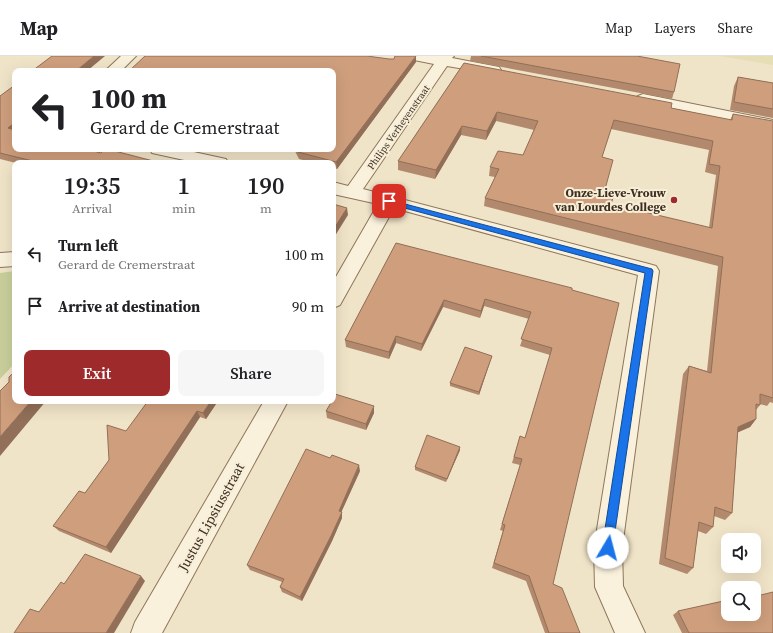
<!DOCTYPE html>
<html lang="en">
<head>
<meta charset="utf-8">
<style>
	:root { --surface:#fff; --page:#f6f6f6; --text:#202124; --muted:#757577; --line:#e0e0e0; --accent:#9e2a2b }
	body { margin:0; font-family:"Source Serif 4",serif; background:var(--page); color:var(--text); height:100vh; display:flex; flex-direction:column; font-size:15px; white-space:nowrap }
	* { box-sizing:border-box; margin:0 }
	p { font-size:13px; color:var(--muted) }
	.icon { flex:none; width:22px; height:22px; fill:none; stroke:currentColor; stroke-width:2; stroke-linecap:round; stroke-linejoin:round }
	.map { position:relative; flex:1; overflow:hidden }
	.side { position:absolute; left:12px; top:104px; width:324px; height:244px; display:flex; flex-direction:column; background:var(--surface); border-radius:8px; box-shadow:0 4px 16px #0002 }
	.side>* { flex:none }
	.top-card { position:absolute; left:12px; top:12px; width:324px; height:84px; border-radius:8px; box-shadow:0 4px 16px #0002; background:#fff; color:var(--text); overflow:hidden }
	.buttons { position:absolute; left:721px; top:477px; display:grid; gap:8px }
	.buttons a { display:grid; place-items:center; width:40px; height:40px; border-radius:8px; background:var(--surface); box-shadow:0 4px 16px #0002; font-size:20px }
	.pin { position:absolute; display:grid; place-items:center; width:34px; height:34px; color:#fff; margin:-17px; border-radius:8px; box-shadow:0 2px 6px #0006 }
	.me { position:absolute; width:44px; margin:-22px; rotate:8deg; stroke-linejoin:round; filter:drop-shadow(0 0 3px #0008) }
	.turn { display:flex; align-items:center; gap:14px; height:84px; padding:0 12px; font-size:18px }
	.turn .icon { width:52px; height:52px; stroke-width:2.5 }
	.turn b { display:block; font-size:28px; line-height:34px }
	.eta { display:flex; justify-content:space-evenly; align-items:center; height:68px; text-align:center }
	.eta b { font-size:24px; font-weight:600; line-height:28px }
	.primary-button { display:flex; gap:8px; margin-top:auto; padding:8px 12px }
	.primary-button a { flex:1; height:46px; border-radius:8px; background:var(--accent); color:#fff; font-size:16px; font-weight:600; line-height:46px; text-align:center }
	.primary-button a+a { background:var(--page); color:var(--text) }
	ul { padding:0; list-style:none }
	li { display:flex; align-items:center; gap:12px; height:52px; padding:0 12px }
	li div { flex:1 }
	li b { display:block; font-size:15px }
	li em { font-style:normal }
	header { display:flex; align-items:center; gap:24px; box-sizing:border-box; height:56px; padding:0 20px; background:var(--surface); border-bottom:1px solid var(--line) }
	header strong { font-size:19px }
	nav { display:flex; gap:22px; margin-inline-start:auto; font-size:14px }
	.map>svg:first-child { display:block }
	.farmland { fill:#e6deb5 }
	.green { fill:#c9cf9b }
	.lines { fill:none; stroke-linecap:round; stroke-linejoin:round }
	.minor-casing { stroke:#8d765c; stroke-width:2 }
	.minor { fill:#faf1dc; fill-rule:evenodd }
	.wall { fill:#b2896c; fill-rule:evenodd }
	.shaded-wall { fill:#916f58 }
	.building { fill:#cf9f7d; stroke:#916f58; fill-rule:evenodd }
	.route { fill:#1a73e8; stroke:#114b97 }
	.poi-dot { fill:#9e2a2b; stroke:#f7eed8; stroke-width:1.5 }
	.labels { text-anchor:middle; stroke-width:4; stroke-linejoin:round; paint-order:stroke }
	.far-street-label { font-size:10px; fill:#3d2e20; stroke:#f7eed8 }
	.poi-label { font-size:12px; font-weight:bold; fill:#3d2e20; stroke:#f7eed8; text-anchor:end }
	.near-street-label { font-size:14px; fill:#3d2e20; stroke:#f7eed8 }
</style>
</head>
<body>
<header>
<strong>Map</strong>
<nav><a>Map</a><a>Layers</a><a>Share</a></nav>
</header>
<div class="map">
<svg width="773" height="577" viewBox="0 0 773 577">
	<rect width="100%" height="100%" fill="#f0e4c8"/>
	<path class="farmland" d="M 720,0 L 773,0 L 773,9 Z"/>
	<path class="green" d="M 15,215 L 15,307 L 0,323 L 0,217 Z"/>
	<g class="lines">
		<defs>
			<g id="minor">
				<path d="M 121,0 L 136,0 L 121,15 L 105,15 Z"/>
				<path d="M 407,0 L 454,0 L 452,2 L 494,10 L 499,11 L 501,14 L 499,17 L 494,18 L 447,10 L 363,133 L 649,208 L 656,210 L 659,215 L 622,492 L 623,530 L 645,577 L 615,577 L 595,531 L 594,492 L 638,219 L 394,152 L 340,249 L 333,252 L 333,226 L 378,148 L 333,138 L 333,126 L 348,130 L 434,8 L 409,3 Z"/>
				<path d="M 643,38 L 773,64 L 773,74 L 638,46 L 635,43 L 638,40 Z"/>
				<path d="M 150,93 L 180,93 L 226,103 L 228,107 L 198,107 L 152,97 Z"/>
				<path d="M 15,196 L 15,210 L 0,211 L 0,197 Z"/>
				<path d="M 264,345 L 288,345 L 162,577 L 131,577 L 135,566 Z"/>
			</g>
		</defs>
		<use href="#minor" class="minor-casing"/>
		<use href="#minor" class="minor"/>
	</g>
	<g class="wall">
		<path d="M 471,0 L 637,0 L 674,36 L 672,43 L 470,5 Z"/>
		<path d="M 389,3 L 416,6 L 337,113 L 333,112 L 333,107 L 315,107 L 299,103 L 294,93 L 333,93 Z"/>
		<path d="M 464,7 L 671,52 L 730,64 L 733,58 L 773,287 L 773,347 L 770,346 L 767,350 L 760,348 L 760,349 L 756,354 L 756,363 L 750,371 L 738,376 L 732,457 L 725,464 L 714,460 L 713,471 L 706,478 L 698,475 L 693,512 L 687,518 L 659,508 L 683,318 L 689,310 L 707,315 L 718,210 L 484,150 L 485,142 L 495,121 L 489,120 L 490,111 L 523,99 L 534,74 L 496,65 L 486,84 L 461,79 L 435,123 L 398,114 L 398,105 ZM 611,73 L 709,94 L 705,116 L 716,119 L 709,172 L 611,148 L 604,137 L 602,101 Z"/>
		<path d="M 738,21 L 773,27 L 773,62 L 730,54 L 734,30 Z"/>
		<path d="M 0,40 L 15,93 L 101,97 L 161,107 L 16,107 L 0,103 Z"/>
		<path d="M 254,93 L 266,93 L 264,96 Z"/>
		<path d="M 396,187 L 572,234 L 553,528 L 580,577 L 545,577 L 526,525 L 492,512 L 503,475 L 500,474 L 520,409 L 512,407 L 520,380 L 525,382 L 550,299 L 520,290 L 529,263 L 484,250 L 480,262 L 443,251 L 421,295 L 396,287 L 389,303 L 346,291 L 345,284 Z"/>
		<path d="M 492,300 L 479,339 L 450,330 L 450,327 Z"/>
		<path d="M 218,345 L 206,363 L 200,361 L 111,497 L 59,475 L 53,470 L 85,437 L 109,404 L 126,375 Z"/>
		<path d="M 326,355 L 374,357 L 366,374 L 327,362 Z"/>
		<path d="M 460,394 L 446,426 L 415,414 L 415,411 Z"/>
		<path d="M 360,415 L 339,461 L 342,462 L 332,485 L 302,545 L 282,536 L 280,531 L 282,526 L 250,514 L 247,509 Z"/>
		<path d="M 678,555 L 773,577 L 682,577 L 673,559 Z"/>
	</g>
	<g class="shaded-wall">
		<path d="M 94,0 L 105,0 L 87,15 L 76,15 Z"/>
		<path d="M 416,0 L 416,6 L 337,113 L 336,106 Z"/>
		<path d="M 497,56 L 496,65 L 486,84 L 487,75 Z"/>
		<path d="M 15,66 L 15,77 L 8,72 Z"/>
		<path d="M 462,70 L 461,79 L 435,123 L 436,114 Z"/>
		<path d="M 347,152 L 348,159 L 333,183 L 333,174 Z"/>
		<path d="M 485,243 L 484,250 L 480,262 L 481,255 Z"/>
		<path d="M 444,244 L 443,251 L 421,295 L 422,288 Z"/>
		<path d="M 396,280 L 396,287 L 389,303 L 389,296 Z"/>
		<path d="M 492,300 L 479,339 L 479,336 Z"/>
		<path d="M 31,345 L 46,345 L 0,400 L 0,381 Z"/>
		<path d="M 211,345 L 218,345 L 206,363 L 203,357 Z"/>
		<path d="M 374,350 L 374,357 L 366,374 L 366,368 Z"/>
		<path d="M 197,355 L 200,361 L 111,497 L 106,491 Z"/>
		<path d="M 756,363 L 750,371 L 732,379 L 738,371 Z"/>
		<path d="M 460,391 L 460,394 L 446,426 L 447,423 Z"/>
		<path d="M 359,409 L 360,415 L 339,461 L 339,455 Z"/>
		<path d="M 342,456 L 342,462 L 332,485 L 302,545 L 300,541 Z"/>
		<path d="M 141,520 L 145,525 L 114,577 L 106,577 Z"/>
	</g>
	<g class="building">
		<path d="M 52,0 L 94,0 L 76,15 L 32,15 Z"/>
		<path d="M 145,0 L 367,0 L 389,3 L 394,3 L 395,0 L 416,0 L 336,106 L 298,96 L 296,93 L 333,93 L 333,15 L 129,15 Z"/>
		<path d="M 481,0 L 637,0 L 680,8 L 674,36 Z"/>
		<path d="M 464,7 L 672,47 L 671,52 L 732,64 L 733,58 L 773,65 L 773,342 L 760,338 L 760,349 L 756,348 L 756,363 L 738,371 L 732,457 L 715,451 L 713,471 L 699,466 L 693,512 L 665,502 L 689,310 L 711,317 L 723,201 L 485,142 L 499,113 L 490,111 L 498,95 L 523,99 L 538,65 L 497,56 L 487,75 L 462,70 L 436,114 L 398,105 ZM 614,64 L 713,85 L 709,108 L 720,110 L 712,172 L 611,148 L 614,139 L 604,137 L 613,104 L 602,101 Z"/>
		<path d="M 738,21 L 773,27 L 773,53 L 734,46 Z"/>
		<path d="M 15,29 L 15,66 L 8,72 L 15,74 L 15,93 L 86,93 L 101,97 L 105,93 L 107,93 L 161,107 L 41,107 L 0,97 L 0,40 Z"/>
		<path d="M 333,148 L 347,152 L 333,174 Z"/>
		<path d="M 396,187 L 572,232 L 572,234 L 619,247 L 553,528 L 562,532 L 580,577 L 549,577 L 529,520 L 494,507 L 505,469 L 502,468 L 522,403 L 514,401 L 520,380 L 525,382 L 552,292 L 521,283 L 531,256 L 485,243 L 481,255 L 444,244 L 422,288 L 396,280 L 389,296 L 345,284 Z"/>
		<path d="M 465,291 L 492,300 L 479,336 L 450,327 Z"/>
		<path d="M 15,315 L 15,345 L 31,345 L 0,381 L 0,335 L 9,326 L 9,321 Z"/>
		<path d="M 335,338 L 374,350 L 366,368 L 326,355 L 332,345 L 333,345 L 333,342 Z"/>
		<path d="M 148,345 L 211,345 L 203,357 L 197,355 L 106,491 L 53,470 L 79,435 L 85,437 L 109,404 L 107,369 L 126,375 Z"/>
		<path d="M 427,379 L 460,391 L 447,423 L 415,411 Z"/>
		<path d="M 306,393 L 330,402 L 332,399 L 359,409 L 339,455 L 342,456 L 331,480 L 300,541 L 280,531 L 284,523 L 247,509 Z"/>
		<path d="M 85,498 L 141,520 L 106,577 L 14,577 L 30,553 L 39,556 L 61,526 L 64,528 Z"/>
		<path d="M 773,536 L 773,577 L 689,577 L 678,555 L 728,544 L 728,558 L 754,558 L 754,538 L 756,537 L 757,540 Z"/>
	</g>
	<path class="route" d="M 386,143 L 652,213 L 653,215 L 612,496 L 608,497 L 604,496 L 602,492 L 645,217 L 386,147 Z"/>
	<circle class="poi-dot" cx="674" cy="144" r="4"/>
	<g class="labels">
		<g class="far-street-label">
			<text transform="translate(398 71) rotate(-55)" y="4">Philips Verheyenstraat</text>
		</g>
		<g class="poi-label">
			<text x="666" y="141">Onze-Lieve-Vrouw<tspan x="666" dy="14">van Lourdes College</tspan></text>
		</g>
		<g class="near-street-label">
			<text transform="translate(211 461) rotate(-61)" y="5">Justus Lipsiusstraat</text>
		</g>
	</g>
</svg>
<div class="buttons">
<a><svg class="icon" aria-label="sound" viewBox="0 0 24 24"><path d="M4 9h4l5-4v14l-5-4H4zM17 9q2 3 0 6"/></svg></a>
<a><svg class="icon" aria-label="search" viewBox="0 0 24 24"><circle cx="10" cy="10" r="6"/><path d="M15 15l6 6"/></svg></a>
</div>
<div class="pin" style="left:389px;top:145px;background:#d93025"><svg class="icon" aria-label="arrive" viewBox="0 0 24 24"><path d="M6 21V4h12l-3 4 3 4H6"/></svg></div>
<svg class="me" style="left:608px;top:492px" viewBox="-20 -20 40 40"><circle r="19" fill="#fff"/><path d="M0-13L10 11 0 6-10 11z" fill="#1a73e8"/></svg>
<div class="top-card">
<div class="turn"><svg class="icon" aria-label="left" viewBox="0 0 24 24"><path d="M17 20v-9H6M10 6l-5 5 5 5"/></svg><div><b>100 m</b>Gerard de Cremerstraat</div></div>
</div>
<section class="side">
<div class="eta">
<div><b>19:35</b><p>Arrival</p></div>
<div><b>1</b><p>min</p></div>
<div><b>190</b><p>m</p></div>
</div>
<ul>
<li><svg class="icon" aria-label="left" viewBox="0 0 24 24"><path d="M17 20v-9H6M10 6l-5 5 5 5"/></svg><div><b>Turn left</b><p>Gerard de Cremerstraat</p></div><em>100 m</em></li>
<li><svg class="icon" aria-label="arrive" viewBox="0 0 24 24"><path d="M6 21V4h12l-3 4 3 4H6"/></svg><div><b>Arrive at destination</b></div><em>90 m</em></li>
</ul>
<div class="primary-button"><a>Exit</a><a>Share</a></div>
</section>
</div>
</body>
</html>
